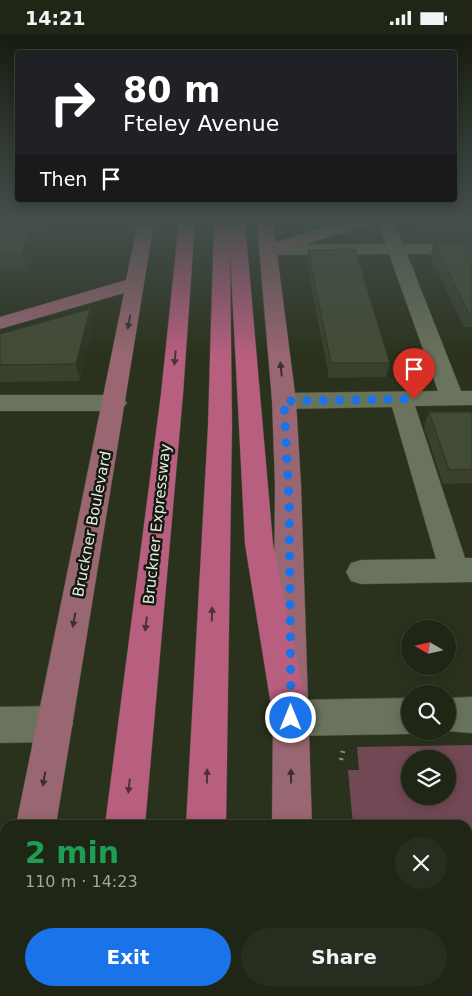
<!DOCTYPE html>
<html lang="en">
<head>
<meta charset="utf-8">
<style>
	:root { --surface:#202616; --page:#282e1f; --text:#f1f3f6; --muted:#a2a5a1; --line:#3d4335; --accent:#1a73e8 }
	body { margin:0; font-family:"DejaVu Sans",sans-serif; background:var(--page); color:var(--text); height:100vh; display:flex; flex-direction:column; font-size:19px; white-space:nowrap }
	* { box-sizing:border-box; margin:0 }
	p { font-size:16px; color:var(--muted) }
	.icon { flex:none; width:28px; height:28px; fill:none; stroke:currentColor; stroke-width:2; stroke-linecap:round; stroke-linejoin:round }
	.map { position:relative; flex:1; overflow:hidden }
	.sheet { position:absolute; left:0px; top:785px; width:472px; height:176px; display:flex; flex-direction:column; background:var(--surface); border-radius:15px 15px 0 0; box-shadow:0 2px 12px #0003,0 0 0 1px var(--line) }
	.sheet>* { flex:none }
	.hud { position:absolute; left:15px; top:15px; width:442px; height:152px; border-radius:5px; box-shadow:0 2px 12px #0003,0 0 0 1px var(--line); background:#202124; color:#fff; overflow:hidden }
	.needle { width:32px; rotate:279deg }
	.controls { position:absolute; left:401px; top:585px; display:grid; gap:10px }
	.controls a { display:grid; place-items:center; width:55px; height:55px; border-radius:50%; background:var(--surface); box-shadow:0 2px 12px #0003,0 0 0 1px var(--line); font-size:25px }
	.pin { position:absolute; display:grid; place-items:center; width:42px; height:42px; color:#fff; margin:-51px -21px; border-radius:50% 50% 50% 0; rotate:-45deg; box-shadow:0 0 5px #0007 }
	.pin .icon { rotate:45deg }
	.me { position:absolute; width:55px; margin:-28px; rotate:0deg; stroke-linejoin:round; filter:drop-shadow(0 0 4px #0008) }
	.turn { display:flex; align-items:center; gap:18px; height:105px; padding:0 25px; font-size:22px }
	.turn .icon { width:65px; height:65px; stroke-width:2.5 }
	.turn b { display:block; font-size:35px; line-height:42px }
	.then { display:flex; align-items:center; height:48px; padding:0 25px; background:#0003; gap:10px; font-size:19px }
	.round { display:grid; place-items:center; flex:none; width:52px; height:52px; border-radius:26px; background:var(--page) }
	.summary { display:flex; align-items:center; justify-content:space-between; height:85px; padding:0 25px }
	h1 { font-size:30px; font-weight:700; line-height:38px; color:#1e9e55 }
	.primary-button { display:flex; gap:10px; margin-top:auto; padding:10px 25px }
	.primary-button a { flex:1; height:58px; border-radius:30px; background:var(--accent); color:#fff; font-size:20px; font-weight:700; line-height:58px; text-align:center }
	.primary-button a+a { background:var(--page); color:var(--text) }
	.status { display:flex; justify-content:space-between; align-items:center; height:35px; padding:0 25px; background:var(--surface); direction:ltr }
	.status svg { height:14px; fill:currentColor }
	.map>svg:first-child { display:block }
	.green { fill:#724855; fill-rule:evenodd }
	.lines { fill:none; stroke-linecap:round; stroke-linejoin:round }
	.minor-casing { stroke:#454c3a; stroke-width:1 }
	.major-casing { stroke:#454c3a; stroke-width:1 }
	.highway-casing { stroke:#454c3a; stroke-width:1 }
	.path { stroke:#878e7d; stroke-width:4.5; stroke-dasharray:2 5.5; stroke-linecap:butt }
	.minor { fill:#6a735c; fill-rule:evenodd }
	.major { fill:#996771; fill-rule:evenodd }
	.highway { fill:#b85f7f; fill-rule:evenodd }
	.wall { fill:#39402d }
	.shaded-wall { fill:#2e3424 }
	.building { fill:#424b34; stroke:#2e3424 }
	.oneway { fill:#3d302c }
	.oneway2 { fill:#4e3236 }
	.route { stroke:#1a73e8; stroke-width:9; stroke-dasharray:0 16.2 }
	.labels { text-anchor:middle; stroke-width:5; stroke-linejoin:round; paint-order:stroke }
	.street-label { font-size:15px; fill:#e5ebde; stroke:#15190f }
</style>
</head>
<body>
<div class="status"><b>14:21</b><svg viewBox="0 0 49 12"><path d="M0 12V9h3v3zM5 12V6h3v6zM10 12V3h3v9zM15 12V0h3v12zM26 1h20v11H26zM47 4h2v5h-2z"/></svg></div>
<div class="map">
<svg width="472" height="961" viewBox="0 0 472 961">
	<rect width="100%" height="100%" fill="#2a321d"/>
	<path class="green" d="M 472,710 L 472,961 L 392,961 L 389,956 L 468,956 L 468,790 L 353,790 L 348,735 L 359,735 L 357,712 ZM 410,724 L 448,724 L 448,761 L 410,761 Z"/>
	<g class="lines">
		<defs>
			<g id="minor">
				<path d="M 378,187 L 394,187 L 403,209 L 472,208 L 472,218 L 407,219 L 461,356 L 472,356 L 472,370 L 415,371 L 465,523 L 472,523 L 472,547 L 361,549 L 351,546 L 346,537 L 351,528 L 361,525 L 436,524 L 392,372 L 284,374 L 276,371 L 272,366 L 276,361 L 284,358 L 438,356 L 389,219 L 268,220 L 262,219 L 259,215 L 262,211 L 268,210 L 386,209 Z"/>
				<path d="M 0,360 L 115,360 L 123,363 L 127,368 L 123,373 L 115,376 L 0,376 Z"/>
				<path d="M 472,662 L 472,698 L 445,696 L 448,696 L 448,663 Z"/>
				<path d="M 410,663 L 410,696 L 416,696 L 410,699 L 291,701 L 279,695 L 273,683 L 279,671 L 291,665 Z"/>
				<path d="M 55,671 L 68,676 L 73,689 L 68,702 L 55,707 L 0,708 L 0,672 Z"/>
			</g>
			<g id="major">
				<path d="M 138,187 L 154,187 L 56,790 L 16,790 L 124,258 L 0,294 L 0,282 L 126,245 Z"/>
				<path d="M 257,187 L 273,187 L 276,207 L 344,187 L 371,187 L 369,190 L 277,218 L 296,366 L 301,450 L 312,790 L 272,790 L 275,450 L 272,366 Z"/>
				<path d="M 5,933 L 5,956 L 28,956 L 27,961 L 0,961 L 0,935 Z"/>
				<rect x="275" y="956" width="46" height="5"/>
			</g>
			<g id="highway">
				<path d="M 179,187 L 195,187 L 183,359 L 145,790 L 105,790 L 161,359 Z"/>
				<path d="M 214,187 L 245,187 L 273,509 L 309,683 L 303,695 L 291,701 L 279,695 L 273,683 L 245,509 L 230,215 L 232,391 L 226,790 L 186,790 L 208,391 Z"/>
				<path d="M 472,796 L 472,840 L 468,841 L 468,798 Z"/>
				<rect x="84" y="956" width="46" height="5"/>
				<rect x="179" y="956" width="46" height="5"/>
				<path d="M 377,956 L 423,956 L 422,961 L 376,961 Z"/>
			</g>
		</defs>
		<use href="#minor" class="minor-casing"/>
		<use href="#major" class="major-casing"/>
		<use href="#highway" class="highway-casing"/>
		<path class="path" d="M 341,725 L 343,716"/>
		<use href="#minor" class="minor"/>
		<use href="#major" class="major"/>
		<use href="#highway" class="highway"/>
	</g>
	<g class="wall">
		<path d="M 0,187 L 47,187 L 27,236 L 0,236 Z"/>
		<path d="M 419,187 L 472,187 L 472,207 L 424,207 L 418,194 Z"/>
		<path d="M 472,207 L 472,294 L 471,292 L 464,292 L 430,221 L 434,208 Z"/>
		<path d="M 308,215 L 390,328 L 386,342 L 329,343 L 307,228 Z"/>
		<path d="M 90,274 L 93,290 L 80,346 L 0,347 L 0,299 Z"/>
		<path d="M 429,377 L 472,377 L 472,448 L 443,449 L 424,392 Z"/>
	</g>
	<g class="shaded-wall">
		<path d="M 35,187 L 47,187 L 27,236 L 22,218 Z"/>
		<path d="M 90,274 L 93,290 L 80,346 L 76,329 Z"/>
	</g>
	<g class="building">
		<path d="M 0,187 L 35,187 L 22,218 L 0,218 Z"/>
		<path d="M 423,187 L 472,187 L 472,194 L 427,194 Z"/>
		<path d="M 472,207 L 472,279 L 469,279 L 434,208 Z"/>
		<path d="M 355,214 L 390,328 L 331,328 L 308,215 Z"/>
		<path d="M 90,274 L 76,329 L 0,330 L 0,299 Z"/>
		<path d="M 429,377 L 472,377 L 472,434 L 449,435 Z"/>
	</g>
	<defs><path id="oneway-solid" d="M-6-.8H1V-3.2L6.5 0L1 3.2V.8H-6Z" transform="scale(1.25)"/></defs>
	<g class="oneway">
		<use href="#oneway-solid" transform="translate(129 287) rotate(100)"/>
		<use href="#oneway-solid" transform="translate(281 334) rotate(-96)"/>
		<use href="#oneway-solid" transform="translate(74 585) rotate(101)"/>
		<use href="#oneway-solid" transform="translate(291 741) rotate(-91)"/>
		<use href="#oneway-solid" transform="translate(44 744) rotate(100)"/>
	</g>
	<g class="oneway2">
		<use href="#oneway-solid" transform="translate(175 323) rotate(95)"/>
		<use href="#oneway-solid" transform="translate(212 579) rotate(-88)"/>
		<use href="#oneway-solid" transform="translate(146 589) rotate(97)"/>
		<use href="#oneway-solid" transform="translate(207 741) rotate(-89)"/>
		<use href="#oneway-solid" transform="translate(129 751) rotate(96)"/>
	</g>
	<linearGradient id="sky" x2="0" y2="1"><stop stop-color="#171c10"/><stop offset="0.58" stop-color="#444f4c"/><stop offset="1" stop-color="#444f4c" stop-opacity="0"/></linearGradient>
	<rect width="472" height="322" fill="url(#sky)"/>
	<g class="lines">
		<path class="route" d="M 291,683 L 289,465 L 284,366 L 414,364"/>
	</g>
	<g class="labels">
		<g class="street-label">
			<text transform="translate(92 489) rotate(-79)" y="5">Bruckner Boulevard</text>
			<text transform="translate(157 489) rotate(-84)" y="5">Bruckner Expressway</text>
		</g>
	</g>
</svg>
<div class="controls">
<a><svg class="needle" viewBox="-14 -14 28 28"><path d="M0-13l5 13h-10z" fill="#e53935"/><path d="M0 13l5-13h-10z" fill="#a2a5a1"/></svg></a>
<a><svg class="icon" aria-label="search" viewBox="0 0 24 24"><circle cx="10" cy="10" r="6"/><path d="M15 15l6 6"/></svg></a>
<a><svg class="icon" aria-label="layers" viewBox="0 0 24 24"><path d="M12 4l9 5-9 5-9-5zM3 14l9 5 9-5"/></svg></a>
</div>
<div class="pin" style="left:414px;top:364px;background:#d93025"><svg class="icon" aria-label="arrive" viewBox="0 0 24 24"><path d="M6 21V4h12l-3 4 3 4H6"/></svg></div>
<svg class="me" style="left:291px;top:683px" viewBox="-20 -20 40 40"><circle r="17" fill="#1a73e8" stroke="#fff" stroke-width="3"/><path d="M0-11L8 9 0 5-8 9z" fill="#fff"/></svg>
<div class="hud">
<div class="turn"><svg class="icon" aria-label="right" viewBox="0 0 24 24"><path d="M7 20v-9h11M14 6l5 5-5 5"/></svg><div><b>80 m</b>Fteley Avenue</div></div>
<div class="then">Then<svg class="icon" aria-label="arrive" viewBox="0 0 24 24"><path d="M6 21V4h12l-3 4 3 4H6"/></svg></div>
</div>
<section class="sheet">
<div class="summary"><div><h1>2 min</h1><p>110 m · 14:23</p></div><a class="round"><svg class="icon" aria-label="close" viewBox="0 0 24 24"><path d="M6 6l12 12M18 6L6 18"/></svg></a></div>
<div class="primary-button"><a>Exit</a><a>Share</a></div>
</section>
</div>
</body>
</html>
